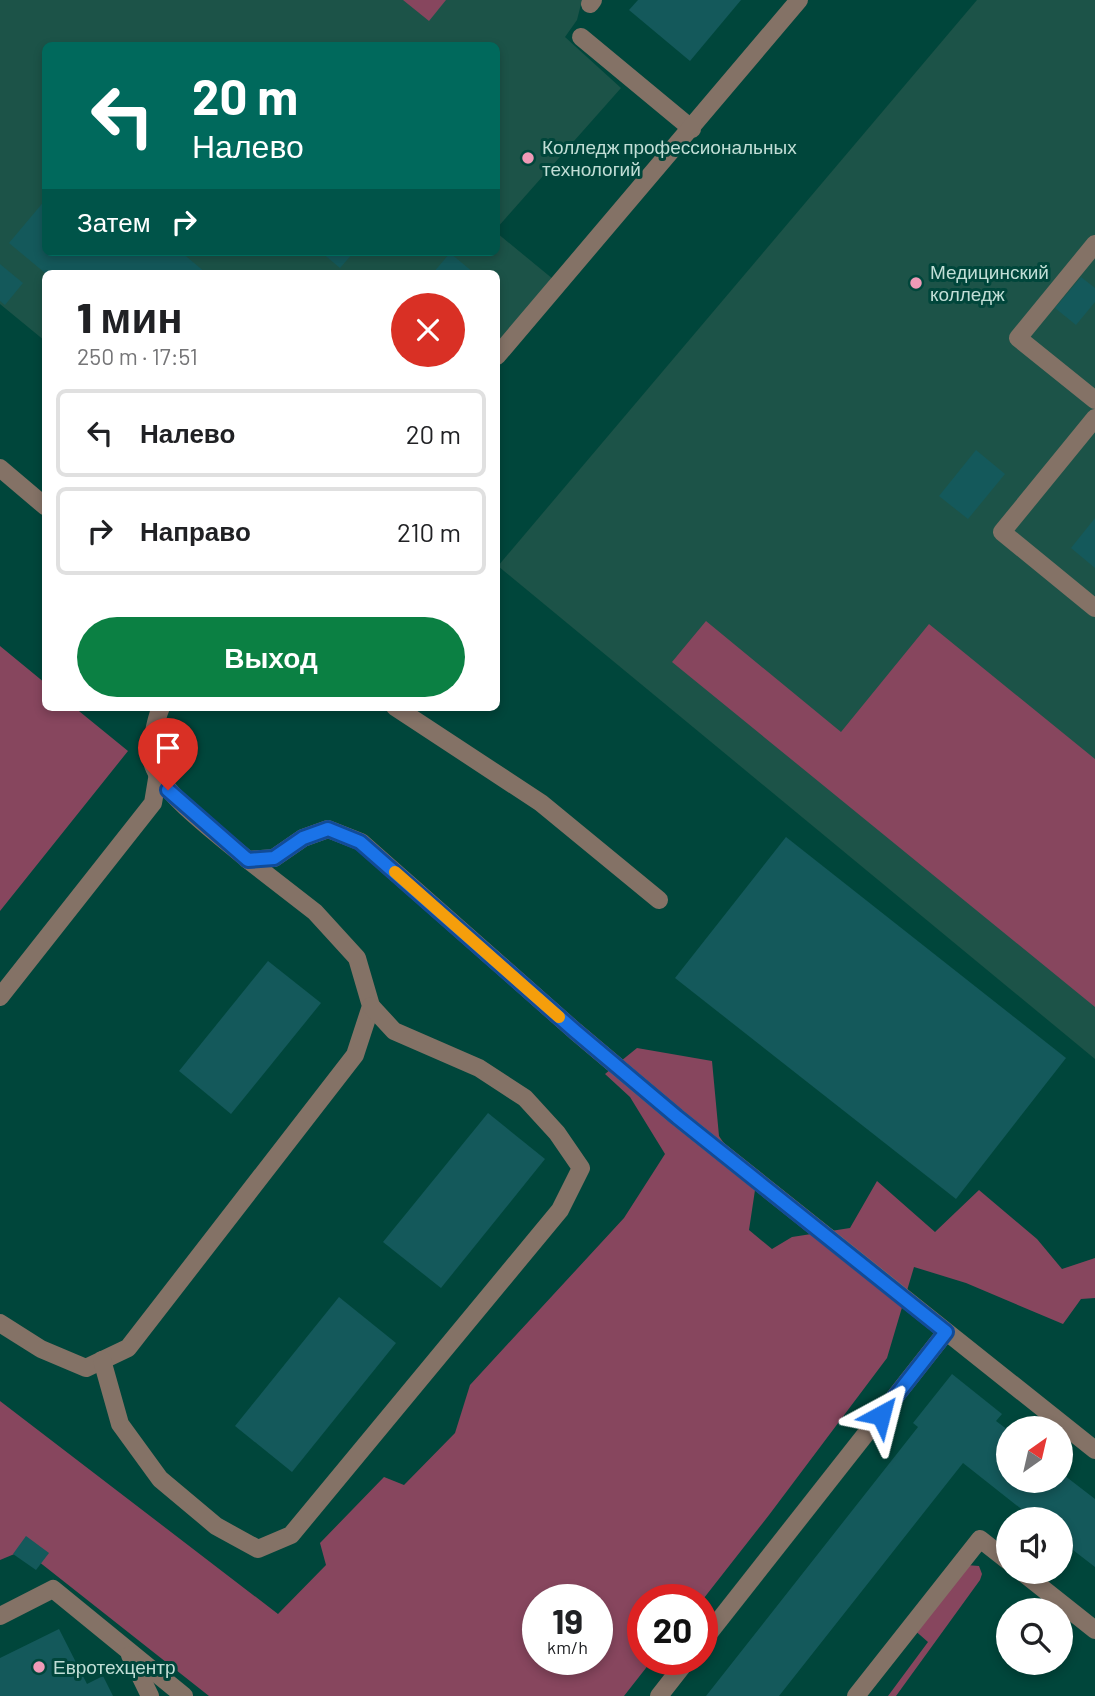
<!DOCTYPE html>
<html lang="ru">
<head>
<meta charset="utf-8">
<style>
	:root { --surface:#fff; --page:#f6f6f6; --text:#202124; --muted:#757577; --line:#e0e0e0; --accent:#0b8043 }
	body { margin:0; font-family:Barlow,sans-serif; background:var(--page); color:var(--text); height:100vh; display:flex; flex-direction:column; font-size:26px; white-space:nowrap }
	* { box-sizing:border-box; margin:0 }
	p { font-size:23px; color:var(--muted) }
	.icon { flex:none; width:38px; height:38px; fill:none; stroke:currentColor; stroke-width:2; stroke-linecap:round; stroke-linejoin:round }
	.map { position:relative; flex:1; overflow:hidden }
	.drawer { position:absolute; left:42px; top:270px; width:458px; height:441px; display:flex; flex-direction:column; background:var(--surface); border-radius:10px; box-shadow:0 4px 10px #0003 }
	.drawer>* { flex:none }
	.top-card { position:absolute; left:42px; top:42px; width:458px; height:214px; border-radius:10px; box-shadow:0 4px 10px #0003; background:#00695c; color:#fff; overflow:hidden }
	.needle { width:46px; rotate:34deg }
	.controls { position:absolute; left:996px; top:1416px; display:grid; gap:14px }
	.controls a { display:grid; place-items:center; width:77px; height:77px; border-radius:50%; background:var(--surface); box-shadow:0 4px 10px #0003; font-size:35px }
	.speed { position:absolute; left:522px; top:1584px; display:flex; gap:14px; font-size:35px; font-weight:700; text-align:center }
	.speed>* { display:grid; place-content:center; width:91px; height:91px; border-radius:50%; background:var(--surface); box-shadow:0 4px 10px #0003; line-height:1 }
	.speed small { font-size:18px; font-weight:400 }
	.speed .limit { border:10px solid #d22; background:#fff; color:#111 }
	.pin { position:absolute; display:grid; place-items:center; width:60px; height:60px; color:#fff; margin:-72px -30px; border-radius:50% 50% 50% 0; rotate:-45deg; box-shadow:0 0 7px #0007 }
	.pin .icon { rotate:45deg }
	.me { position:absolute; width:77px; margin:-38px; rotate:38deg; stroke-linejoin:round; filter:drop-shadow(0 0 5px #0008) }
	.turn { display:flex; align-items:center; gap:24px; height:147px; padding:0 35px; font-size:32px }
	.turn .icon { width:91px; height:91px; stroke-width:2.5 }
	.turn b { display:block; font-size:49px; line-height:60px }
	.then { display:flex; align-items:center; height:66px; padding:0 35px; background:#0003; gap:14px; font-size:26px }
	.round { display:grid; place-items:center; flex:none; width:74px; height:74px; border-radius:37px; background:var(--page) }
	.head { display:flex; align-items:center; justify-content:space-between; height:119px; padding:0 35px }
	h1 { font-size:42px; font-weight:800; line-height:52px }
	.cta { display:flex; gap:14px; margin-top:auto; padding:14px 35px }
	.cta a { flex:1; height:80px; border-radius:42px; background:var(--accent); color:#fff; font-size:28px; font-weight:800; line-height:80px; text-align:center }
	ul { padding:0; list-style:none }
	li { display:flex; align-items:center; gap:21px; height:88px; margin:0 14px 10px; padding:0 21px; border:4px solid var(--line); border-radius:10px }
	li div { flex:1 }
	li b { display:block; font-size:26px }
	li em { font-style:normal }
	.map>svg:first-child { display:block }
	.built { fill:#1c5348 }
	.green { fill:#87465e; fill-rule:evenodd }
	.building { fill:#14595b }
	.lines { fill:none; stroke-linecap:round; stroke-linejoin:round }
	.minor { stroke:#847266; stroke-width:18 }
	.route-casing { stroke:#114b97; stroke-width:18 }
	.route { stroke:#1a73e8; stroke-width:12 }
	.slow { stroke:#f59e0b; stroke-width:12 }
	.poi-dot { fill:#ef9ab7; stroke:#00463b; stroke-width:2.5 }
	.labels { text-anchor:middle; stroke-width:6; stroke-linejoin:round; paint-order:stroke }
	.poi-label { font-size:19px; fill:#c1ded6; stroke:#00463b; text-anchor:start }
</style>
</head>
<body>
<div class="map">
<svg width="1095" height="1696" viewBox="0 0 1095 1696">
	<rect width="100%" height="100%" fill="#00463b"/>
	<g class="built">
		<path d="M 0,0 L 582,0 L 577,20 L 565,37 L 621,88 L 497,228 L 497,46 L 46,46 L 46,252 L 497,252 L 497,233 L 559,284 L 497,359 L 497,273 L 46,273 L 45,341 L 0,304 Z"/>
		<path d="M 977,0 L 1095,0 L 1095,1059 L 498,566 Z"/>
	</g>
	<g class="green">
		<path d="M 403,0 L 446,0 L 429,21 Z"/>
		<path d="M 706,621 L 841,732 L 929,624 L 1095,759 L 1095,1007 L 672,662 Z"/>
		<path d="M 0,646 L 45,683 L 46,707 L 74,707 L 128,751 L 0,911 Z"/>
		<path d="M 637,1048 L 712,1061 L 719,1136 L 755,1190 L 749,1230 L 772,1249 L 792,1237 L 850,1228 L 877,1181 L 935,1232 L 979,1190 L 1037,1239 L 1062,1269 L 1095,1258 L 1095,1298 L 1081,1299 L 1063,1324 L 966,1283 L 914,1267 L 887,1358 L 769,1515 L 704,1598 L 702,1600 L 642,1600 L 642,1659 L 653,1659 L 624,1696 L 209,1696 L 24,1550 L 0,1560 L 0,1401 L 278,1614 L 326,1565 L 320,1543 L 384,1477 L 404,1485 L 455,1433 L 470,1385 L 624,1218 L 665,1154 L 630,1097 L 605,1074 ZM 537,1600 L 597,1600 L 597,1659 L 537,1659 Z"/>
		<path d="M 966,1565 L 979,1566 L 982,1574 L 980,1580 L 896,1696 L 888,1696 L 928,1642 L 912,1628 Z"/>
	</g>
	<g class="building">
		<path d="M 638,0 L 741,0 L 690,61 L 629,10 Z"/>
		<path d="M 46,199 L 46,252 L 181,252 L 206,273 L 45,273 L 9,243 Z"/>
		<path d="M 321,252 L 354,252 L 340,268 Z"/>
		<path d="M 450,253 L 474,273 L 433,273 Z"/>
		<path d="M 0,264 L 23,283 L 5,305 L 0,301 Z"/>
		<path d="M 1081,277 L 1095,288 L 1095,302 L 1076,325 L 1055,308 Z"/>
		<path d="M 976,450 L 1005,474 L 968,519 L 939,496 Z"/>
		<path d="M 1095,518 L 1095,568 L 1071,548 Z"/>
		<path d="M 786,837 L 1066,1058 L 956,1199 L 675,978 Z"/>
		<path d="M 268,961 L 321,1003 L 231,1114 L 179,1071 Z"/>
		<path d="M 488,1113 L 545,1159 L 441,1288 L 383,1242 Z"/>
		<path d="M 339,1297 L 396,1343 L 292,1472 L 235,1426 Z"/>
		<path d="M 952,1374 L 1002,1414 L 996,1421 L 1008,1430 L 1008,1480 L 1060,1480 L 1060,1472 L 1095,1499 L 1095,1567 L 1060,1540 L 1060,1519 L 1034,1519 L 963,1463 L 779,1696 L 706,1696 L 918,1427 L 913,1423 Z"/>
		<path d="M 26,1536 L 49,1553 L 36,1570 L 13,1554 Z"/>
		<path d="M 59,1629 L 87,1684 L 103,1676 L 113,1696 L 0,1696 L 0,1658 Z"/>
	</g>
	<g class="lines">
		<g class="minor">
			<path d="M 590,4 L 593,0"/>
			<path d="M 581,37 L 692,129"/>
			<path d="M 1095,244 L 1018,338 L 1095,400"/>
			<path d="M 497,356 L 799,0"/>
			<path d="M 1095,418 L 1002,532 L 1095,608"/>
			<path d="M 0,468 L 46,507"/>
			<path d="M 161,707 C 156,719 148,752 153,765 C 163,795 223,838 248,860 L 274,858 L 303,838 L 328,829 L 361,842 L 575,1031 L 677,1117 L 1095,1450"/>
			<path d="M 395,707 L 541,803 L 659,900"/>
			<path d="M 0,997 L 153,803 L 158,773"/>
			<path d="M 0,1323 L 41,1349 L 86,1368 L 128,1348 L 355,1055 L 371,1006 L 357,958 L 315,912 L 248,860"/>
			<path d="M 102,1360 L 120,1424 L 160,1479 L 216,1526 L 258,1549 L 291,1535 L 560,1210 L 581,1168 L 557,1133 L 525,1098 L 479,1068 L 394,1031 L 371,1006"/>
			<path d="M 1022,1572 L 1095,1630"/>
			<path d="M 0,1616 L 53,1589 L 184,1696"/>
			<path d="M 702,1642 L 946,1332"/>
			<path d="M 130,1655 L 150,1696"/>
			<path d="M 659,1696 L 688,1659"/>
			<path d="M 856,1696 L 980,1539 L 1008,1561"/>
		</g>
	</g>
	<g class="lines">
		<defs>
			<path id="route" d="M 168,790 L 248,860 L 274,858 L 303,838 L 328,829 L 360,842 L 575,1031 L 677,1117 L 946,1332 L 881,1415"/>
		</defs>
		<use href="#route" class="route-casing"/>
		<use href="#route" class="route"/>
		<path class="slow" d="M 395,872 L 559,1017"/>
	</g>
	<g class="poi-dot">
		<circle cx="528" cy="158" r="7"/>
		<circle cx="916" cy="283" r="7"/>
		<circle cx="39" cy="1667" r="7"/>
	</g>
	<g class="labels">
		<g class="poi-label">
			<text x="542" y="154">Колледж профессиональных<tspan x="542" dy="22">технологий</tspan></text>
			<text x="930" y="279">Медицинский<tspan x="930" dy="22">колледж</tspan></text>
			<text x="53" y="1674">Евротехцентр</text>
		</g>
	</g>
</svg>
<div class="controls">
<a><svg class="needle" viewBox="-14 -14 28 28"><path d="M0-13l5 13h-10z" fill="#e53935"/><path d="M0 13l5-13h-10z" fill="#757577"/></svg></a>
<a><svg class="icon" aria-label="sound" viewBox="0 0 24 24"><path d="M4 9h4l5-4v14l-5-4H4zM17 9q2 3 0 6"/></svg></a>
<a><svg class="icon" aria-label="search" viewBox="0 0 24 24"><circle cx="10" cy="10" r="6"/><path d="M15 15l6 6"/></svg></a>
</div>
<div class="speed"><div>19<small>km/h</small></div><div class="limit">20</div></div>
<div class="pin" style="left:168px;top:790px;background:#d93025"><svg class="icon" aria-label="arrive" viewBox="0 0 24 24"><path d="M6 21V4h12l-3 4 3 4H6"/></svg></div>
<svg class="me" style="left:881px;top:1415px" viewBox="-20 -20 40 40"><path d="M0-17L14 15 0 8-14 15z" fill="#1a73e8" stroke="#fff" stroke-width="4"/></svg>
<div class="top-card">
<div class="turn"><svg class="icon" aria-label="left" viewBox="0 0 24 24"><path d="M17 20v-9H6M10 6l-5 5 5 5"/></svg><div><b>20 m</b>Налево</div></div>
<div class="then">Затем<svg class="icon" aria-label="right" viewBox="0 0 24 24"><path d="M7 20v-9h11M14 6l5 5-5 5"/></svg></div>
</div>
<section class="drawer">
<div class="head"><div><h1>1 мин</h1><p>250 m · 17:51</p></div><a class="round" style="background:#d93025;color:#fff"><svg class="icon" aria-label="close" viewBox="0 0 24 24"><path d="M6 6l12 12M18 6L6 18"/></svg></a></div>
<ul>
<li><svg class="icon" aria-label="left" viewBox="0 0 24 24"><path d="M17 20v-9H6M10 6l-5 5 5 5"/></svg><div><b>Налево</b></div><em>20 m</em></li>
<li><svg class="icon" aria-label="right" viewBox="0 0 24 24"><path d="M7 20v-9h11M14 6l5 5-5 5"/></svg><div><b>Направо</b></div><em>210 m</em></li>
</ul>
<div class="cta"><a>Выход</a></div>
</section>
</div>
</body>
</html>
